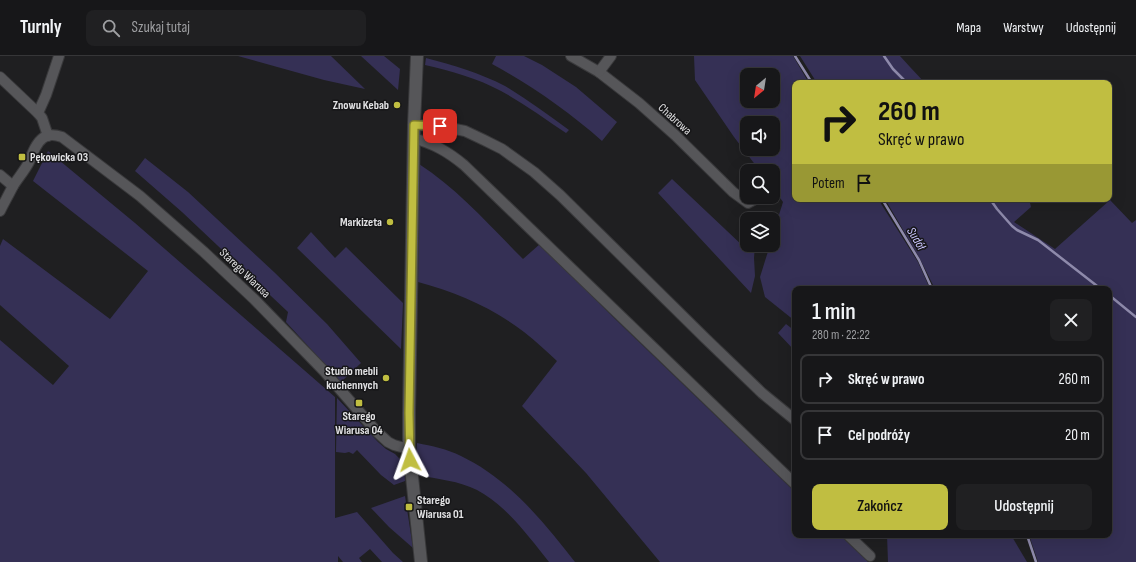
<!DOCTYPE html>
<html lang="pl">
<head>
<meta charset="utf-8">
<style>
	:root { --surface:#171719; --page:#202022; --text:#f1f3f6; --muted:#9e9fa2; --line:#363638; --accent:#c0be41 }
	body { margin:0; font-family:"Sofia Sans Condensed",sans-serif; background:var(--page); color:var(--text); height:100vh; display:flex; flex-direction:column; font-size:15px; white-space:nowrap }
	* { box-sizing:border-box; margin:0 }
	p { font-size:13px; color:var(--muted) }
	.icon { flex:none; width:22px; height:22px; fill:none; stroke:currentColor; stroke-width:2; stroke-linecap:round; stroke-linejoin:round }
	.map { position:relative; flex:1; overflow:hidden }
	.details { position:absolute; left:792px; top:230px; width:320px; height:252px; display:flex; flex-direction:column; background:var(--surface); border-radius:8px; box-shadow:0 4px 16px #0002,0 0 0 1px var(--line) }
	.details>* { flex:none }
	.banner { position:absolute; left:792px; top:24px; width:320px; height:122px; border-radius:8px; box-shadow:0 4px 16px #0002,0 0 0 1px var(--line); background:#c0be41; color:#111; overflow:hidden }
	.needle { width:26px; rotate:210deg }
	.tools { position:absolute; left:740px; top:12px; display:grid; gap:8px }
	.tools a { display:grid; place-items:center; width:40px; height:40px; border-radius:8px; background:var(--surface); box-shadow:0 4px 16px #0002,0 0 0 1px var(--line); font-size:20px }
	.pin { position:absolute; display:grid; place-items:center; width:34px; height:34px; color:#fff; margin:-17px; border-radius:8px; box-shadow:0 2px 6px #0006 }
	.me { position:absolute; width:44px; margin:-22px; rotate:356deg; stroke-linejoin:round; filter:drop-shadow(0 0 3px #0008) }
	.turn { display:flex; align-items:center; gap:14px; height:84px; padding:0 20px; font-size:18px }
	.turn .icon { width:52px; height:52px; stroke-width:2.5 }
	.turn b { display:block; font-size:28px; line-height:34px }
	.then { display:flex; align-items:center; height:38px; padding:0 20px; background:#0003; gap:8px; font-size:15px }
	.round { display:grid; place-items:center; flex:none; width:42px; height:42px; border-radius:8px; background:var(--page) }
	.overview { display:flex; align-items:center; justify-content:space-between; height:68px; padding:0 20px }
	h1 { font-size:24px; font-weight:600; line-height:30px }
	.action { display:flex; gap:8px; margin-top:auto; padding:8px 20px }
	.action a { flex:1; height:46px; border-radius:8px; background:var(--accent); color:#111; font-size:16px; font-weight:600; line-height:46px; text-align:center }
	.action a+a { background:var(--page); color:var(--text) }
	ul { padding:0; list-style:none }
	li { display:flex; align-items:center; gap:12px; height:50px; margin:0 8px 6px; padding:0 12px; border:2px solid var(--line); border-radius:8px }
	li div { flex:1 }
	li b { display:block; font-size:15px }
	li em { font-style:normal }
	header { display:flex; align-items:center; gap:24px; box-sizing:border-box; height:56px; padding:0 20px; background:var(--surface); border-bottom:1px solid var(--line) }
	header strong { font-size:19px }
	nav { display:flex; gap:22px; margin-inline-start:auto; font-size:14px }
	.search { width:280px; height:36px; background:var(--page); display:flex; align-items:center; gap:10px; box-sizing:border-box; padding:0 14px; border-radius:8px; color:var(--muted); font-size:15px }
	.map>svg:first-child { display:block }
	.green { fill:#353055; fill-rule:evenodd }
	.lines { fill:none; stroke-linecap:round; stroke-linejoin:round }
	.stream { stroke:#8e8aab; stroke-width:2.5 }
	.minor-casing { stroke:#39393b; stroke-width:12 }
	.tertiary-casing { stroke:#39393b; stroke-width:14 }
	.minor { stroke:#565659; stroke-width:10 }
	.tertiary { stroke:#565659; stroke-width:12 }
	.route-casing { stroke:#7d7c2a; stroke-width:10 }
	.route { stroke:#c0be41; stroke-width:7 }
	.poi-dot { fill:#c0be41; stroke:#161618; stroke-width:1.5 }
	.labels { text-anchor:middle; stroke-width:3; stroke-linejoin:round; paint-order:stroke }
	.poi-label { font-size:12px; font-weight:bold; fill:#e2e2e4; stroke:#161618; text-anchor:end }
	.street-label { font-size:12px; fill:#e2e2e4; stroke:#161618 }
	.water-label { font-size:13px; font-style:italic; fill:#cac5ff; stroke:#161618 }
</style>
</head>
<body>
<header>
<strong>Turnly</strong>
<div class="search"><svg class="icon" aria-label="search" viewBox="0 0 24 24"><circle cx="10" cy="10" r="6"/><path d="M15 15l6 6"/></svg>Szukaj tutaj</div>
<nav><a>Mapa</a><a>Warstwy</a><a>Udostępnij</a></nav>
</header>
<div class="map">
<svg width="1136" height="506" viewBox="0 0 1136 506">
	<rect width="100%" height="100%" fill="#1f1f21"/>
	<g class="green">
		<path d="M 238,0 L 331,0 L 365,33 L 324,24 Z"/>
		<path d="M 361,0 L 384,0 L 400,13 L 398,34 Z"/>
		<path d="M 496,0 L 524,0 L 542,9 L 576,31 L 617,66 L 602,85 C 568,55 532,30 492,8 Z"/>
		<path d="M 694,0 L 793,0 L 809,27 L 795,27 L 795,143 L 878,143 L 918,206 L 930,233 L 795,233 L 795,265 L 765,241 L 760,221 L 770,189 L 773,189 L 773,178 L 783,146 L 773,132 L 773,115 L 760,115 L 734,81 L 695,24 ZM 747,19 L 773,19 L 773,45 L 747,45 ZM 747,67 L 773,67 L 773,93 L 747,93 Z"/>
		<path d="M 800,0 L 900,0 L 910,11 L 925,27 L 817,27 Z"/>
		<path d="M 426,2 C 453,9 480,17 505,30 C 527,43 548,59 569,74 L 566,77 C 545,63 523,47 501,35 C 477,22 451,15 425,9 Z"/>
		<path d="M 48,95 L 135,167 L 335,341 L 335,462 L 357,456 L 393,497 L 403,506 L 382,506 L 370,493 L 359,502 L 362,506 L 343,506 L 338,500 L 338,506 L 0,506 L 0,284 L 53,329 L 69,310 L 0,249 L 0,190 L 3,183 L 110,263 L 148,215 L 33,125 Z"/>
		<path d="M 145,102 L 188,136 L 274,216 L 327,268 L 361,307 L 341,326 L 286,266 L 288,256 L 182,156 L 135,115 Z"/>
		<path d="M 419,108 C 459,134 490,170 523,203 L 540,188 L 612,260 L 795,436 L 795,479 L 840,479 L 868,506 L 660,506 L 586,417 L 522,350 L 557,305 C 546,295 536,285 524,276 C 493,252 456,236 418,226 Z"/>
		<path d="M 672,123 L 744,191 L 747,188 L 747,189 L 755,189 L 754,202 L 755,220 L 751,237 L 658,137 Z"/>
		<path d="M 885,143 L 1029,143 L 1031,151 L 1014,166 L 1055,193 L 1110,144 L 1132,167 L 1136,164 L 1136,506 L 1038,506 L 1029,479 L 1109,479 L 1109,233 L 935,233 L 920,203 Z"/>
		<path d="M 311,176 L 335,202 L 346,191 L 403,247 L 401,293 L 297,192 Z"/>
		<path d="M 786,268 L 795,275 L 795,295 L 778,277 Z"/>
		<path d="M 337,342 L 378,386 L 386,393 L 395,398 L 404,407 L 405,425 L 394,429 L 381,419 L 357,394 L 353,398 L 349,396 L 345,397 L 336,396 Z"/>
		<path d="M 417,387 C 432,390 447,393 461,400 C 509,423 543,465 575,506 L 549,506 C 529,481 506,449 477,434 C 459,425 438,423 417,419 L 416,402 Z"/>
		<path d="M 405,440 L 413,492 L 389,471 L 371,452 Z"/>
		<path d="M 887,479 L 1011,479 L 1027,506 L 888,506 Z"/>
	</g>
	<g class="lines">
		<g class="stream">
			<path d="M 795,0 L 812,27"/>
			<path d="M 884,0 L 893,13 L 907,27"/>
			<path d="M 882,143 L 919,204 L 932,233"/>
			<path d="M 990,143 L 997,153 L 1012,170 L 1017,174 L 1038,184 L 1101,233"/>
			<path d="M 1109,239 L 1136,261"/>
			<path d="M 1027,479 L 1036,506"/>
		</g>
		<defs>
			<g id="minor">
				<path d="M 571,0 L 599,16 L 639,47 L 675,79 L 733,136 L 748,147 L 757,142"/>
				<path d="M 599,16 L 611,0"/>
				<path d="M 0,21 L 38,57"/>
				<path d="M 414,69 L 440,70 L 465,75 L 484,84 L 502,93 L 534,116 L 560,139 L 706,283 L 762,337 L 795,364"/>
				<path d="M 48,80 L 42,62 L 38,57 L 46,39 L 59,0"/>
				<path d="M 413,82 C 434,88 447,95 464,109 L 795,428"/>
				<path d="M 0,119 L 13,130"/>
				<path d="M 0,155 C 4,147 9,138 13,130 C 18,122 25,114 29,106 C 32,98 36,87 43,82 C 48,78 56,79 62,81 L 140,140 L 204,196 L 254,243 L 324,315 L 376,375 L 388,386 L 394,389 L 401,391 L 409,392"/>
				<path d="M 848,479 L 870,500"/>
			</g>
			<path id="tertiary" d="M 417,0 L 414,69 L 409,357 L 409,392 L 421,506"/>
		</defs>
		<use href="#minor" class="minor-casing"/>
		<use href="#tertiary" class="tertiary-casing"/>
		<use href="#minor" class="minor"/>
		<use href="#tertiary" class="tertiary"/>
	</g>
	<g class="lines">
		<defs>
			<path id="route" d="M 410,404 L 409,357 L 414,69 L 440,70"/>
		</defs>
		<use href="#route" class="route-casing"/>
		<use href="#route" class="route"/>
	</g>
	<g class="poi-dot">
		<circle cx="397" cy="49" r="4"/>
		<rect x="18" y="97" width="8" height="8" rx="2"/>
		<circle cx="390" cy="166" r="4"/>
		<circle cx="386" cy="322" r="4"/>
		<rect x="355" y="343" width="8" height="8" rx="2"/>
		<rect x="405" y="447" width="8" height="8" rx="2"/>
	</g>
	<g class="labels">
		<g class="poi-label">
			<text x="389" y="53">Znowu Kebab</text>
			<text x="30" y="105" text-anchor="start">Pękowicka 03</text>
			<text x="382" y="170">Markizeta</text>
			<text x="378" y="319">Studio mebli<tspan x="378" dy="14">kuchennych</tspan></text>
			<text x="359" y="364" text-anchor="middle">Starego<tspan x="359" dy="14">Wiarusa 04</tspan></text>
			<text x="417" y="448" text-anchor="start">Starego<tspan x="417" dy="14">Wiarusa 01</tspan></text>
		</g>
		<g class="street-label">
			<text transform="translate(675 63) rotate(42)" y="4">Chabrowa</text>
			<text transform="translate(245 217) rotate(44)" y="4">Starego Wiarusa</text>
		</g>
		<g class="water-label">
			<text transform="translate(917 182) rotate(59)" y="5">Sudół</text>
		</g>
	</g>
</svg>
<div class="tools">
<a><svg class="needle" viewBox="-14 -14 28 28"><path d="M0-13l5 13h-10z" fill="#e53935"/><path d="M0 13l5-13h-10z" fill="#9e9fa2"/></svg></a>
<a><svg class="icon" aria-label="sound" viewBox="0 0 24 24"><path d="M4 9h4l5-4v14l-5-4H4zM17 9q2 3 0 6"/></svg></a>
<a><svg class="icon" aria-label="search" viewBox="0 0 24 24"><circle cx="10" cy="10" r="6"/><path d="M15 15l6 6"/></svg></a>
<a><svg class="icon" aria-label="layers" viewBox="0 0 24 24"><path d="M12 4l9 5-9 5-9-5zM3 14l9 5 9-5"/></svg></a>
</div>
<div class="pin" style="left:440px;top:70px;background:#d93025"><svg class="icon" aria-label="arrive" viewBox="0 0 24 24"><path d="M6 21V4h12l-3 4 3 4H6"/></svg></div>
<svg class="me" style="left:410px;top:404px" viewBox="-20 -20 40 40"><path d="M0-17L14 15 0 8-14 15z" fill="#c0be41" stroke="#fff" stroke-width="4"/></svg>
<div class="banner">
<div class="turn"><svg class="icon" aria-label="right" viewBox="0 0 24 24"><path d="M7 20v-9h11M14 6l5 5-5 5"/></svg><div><b>260 m</b>Skręć w prawo</div></div>
<div class="then">Potem<svg class="icon" aria-label="arrive" viewBox="0 0 24 24"><path d="M6 21V4h12l-3 4 3 4H6"/></svg></div>
</div>
<section class="details">
<div class="overview"><div><h1>1 min</h1><p>280 m · 22:22</p></div><a class="round"><svg class="icon" aria-label="close" viewBox="0 0 24 24"><path d="M6 6l12 12M18 6L6 18"/></svg></a></div>
<ul>
<li><svg class="icon" aria-label="right" viewBox="0 0 24 24"><path d="M7 20v-9h11M14 6l5 5-5 5"/></svg><div><b>Skręć w prawo</b></div><em>260 m</em></li>
<li><svg class="icon" aria-label="arrive" viewBox="0 0 24 24"><path d="M6 21V4h12l-3 4 3 4H6"/></svg><div><b>Cel podróży</b></div><em>20 m</em></li>
</ul>
<div class="action"><a>Zakończ</a><a>Udostępnij</a></div>
</section>
</div>
</body>
</html>
